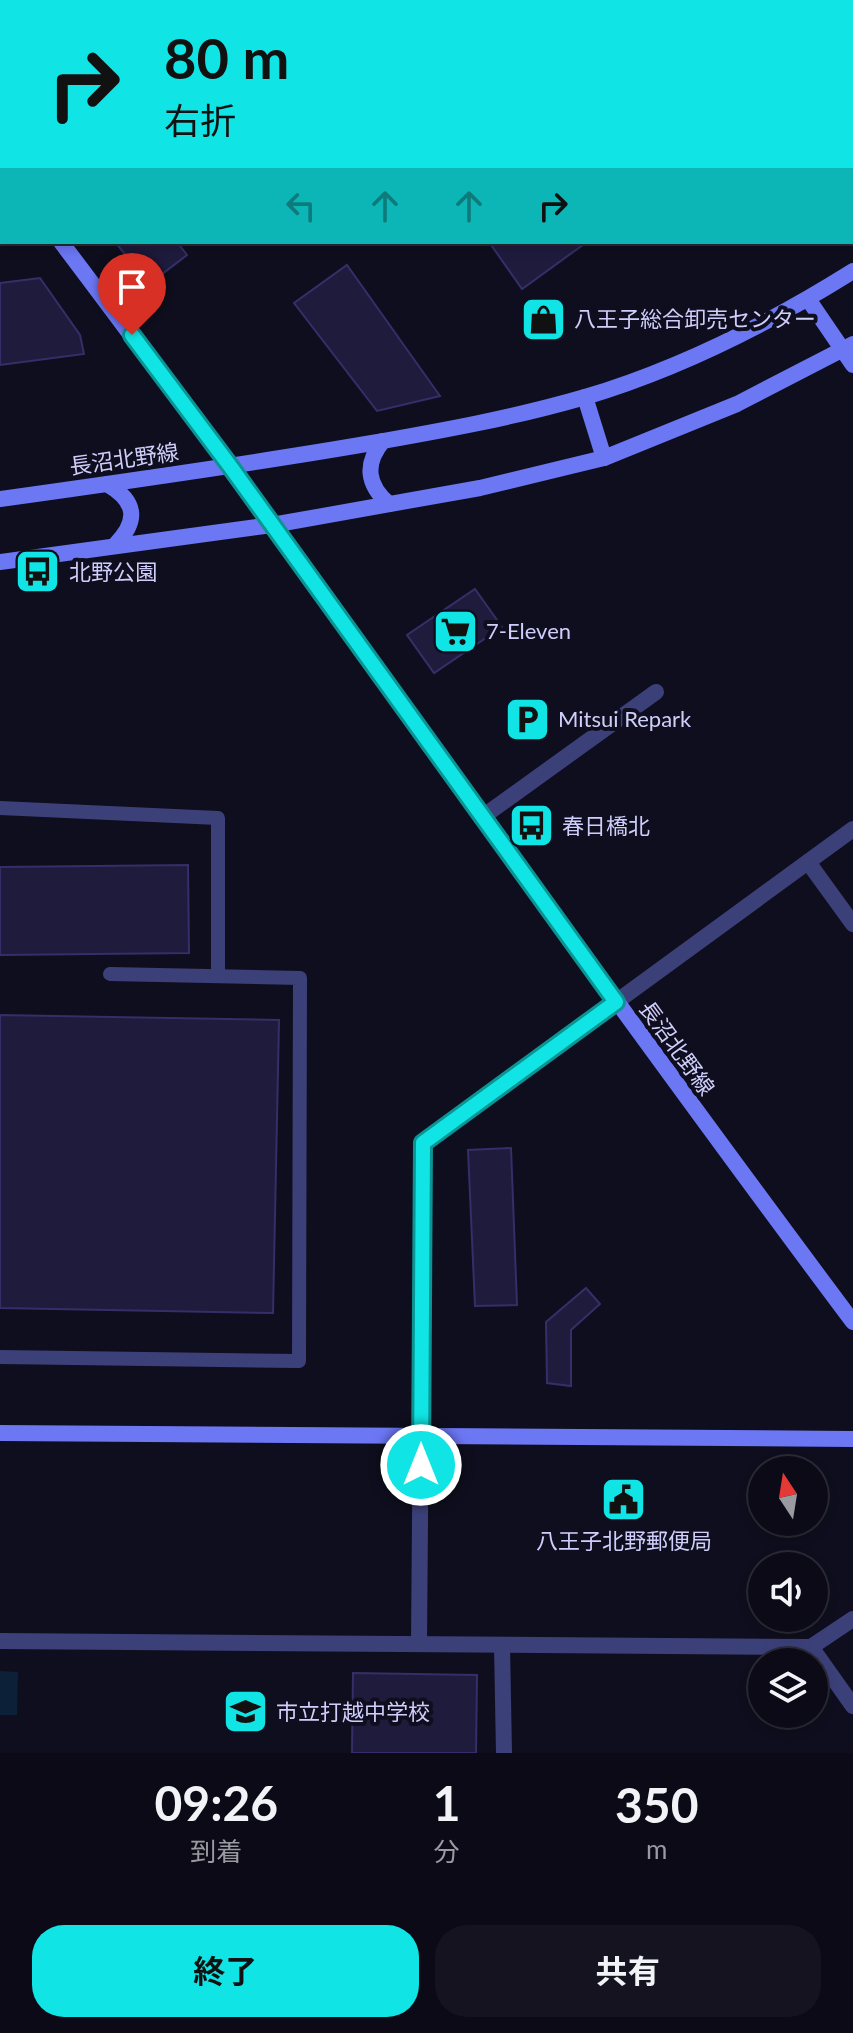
<!DOCTYPE html>
<html lang="ja">
<head>
<meta charset="utf-8">
<style>
	:root { --surface:#0b0a16; --page:#14131f; --text:#f1f3f6; --muted:#9a9aa1; --line:#2b2b35; --accent:#11e4e4 }
	body { margin:0; font-family:Lato,"Noto Sans JP",sans-serif; background:var(--page); color:var(--text); height:100vh; display:flex; flex-direction:column; font-size:30px; white-space:nowrap }
	* { box-sizing:border-box; margin:0 }
	p { font-size:26px; color:var(--muted) }
	.icon { flex:none; width:44px; height:44px; fill:none; stroke:currentColor; stroke-width:2; stroke-linecap:round; stroke-linejoin:round }
	.map { position:relative; height:1753px; overflow:hidden }
	.drawer { display:flex; flex-direction:column; background:var(--surface); flex:1 }
	.drawer>* { flex:none }
	.banner { position:absolute; left:0px; top:0px; width:854px; height:244px; box-shadow:0 4px 12px #0003,0 0 0 2px var(--line); background:#11e4e4; color:#111; overflow:hidden }
	.needle { width:52px; rotate:348deg }
	.tools { position:absolute; left:748px; top:1456px; display:grid; gap:16px }
	.tools a { display:grid; place-items:center; width:80px; height:80px; border-radius:50%; background:var(--surface); box-shadow:0 4px 12px #0003,0 0 0 2px var(--line); font-size:40px }
	.pin { position:absolute; display:grid; place-items:center; width:68px; height:68px; color:#fff; margin:-82px -34px; border-radius:50% 50% 50% 0; rotate:-45deg; box-shadow:0 0 8px #0007 }
	.pin .icon { rotate:45deg }
	.me { position:absolute; width:88px; margin:-44px; rotate:0deg; stroke-linejoin:round; filter:drop-shadow(0 0 6px #0008) }
	.turn { display:flex; align-items:center; gap:28px; height:168px; padding:0 32px; font-size:36px }
	.turn .icon { width:104px; height:104px; stroke-width:2.5 }
	.turn b { display:block; font-size:56px; line-height:68px }
	.lanes { display:flex; align-items:center; height:76px; padding:0 32px; background:#0003; justify-content:center; gap:40px; direction:ltr }
	.lanes .off { opacity:.35 }
	.eta { display:flex; justify-content:space-evenly; align-items:center; height:136px; text-align:center }
	.eta b { font-size:48px; font-weight:700; line-height:56px }
	.cta { display:flex; gap:16px; margin-top:auto; padding:16px 32px }
	.cta a { flex:1; height:92px; border-radius:32px; background:var(--accent); color:#111; font-size:32px; font-weight:700; line-height:92px; text-align:center }
	.cta a+a { background:var(--page); color:var(--text) }
	.map>svg:first-child { display:block }
	.green { fill:#112724 }
	.water { fill:#0c2138 }
	.building { fill:#1f1b3d; stroke:#342f68; stroke-width:2 }
	.lines { fill:none; stroke-linecap:round; stroke-linejoin:round }
	.path { stroke:#36a795; stroke-width:5; stroke-dasharray:4 6; stroke-linecap:butt }
	.lane { stroke:#3c4079; stroke-width:14 }
	.street { stroke:#3c4079; stroke-width:16 }
	.secondary { stroke:#6c77f4; stroke-width:16 }
	.route-casing { stroke:#0b9494; stroke-width:20 }
	.route { stroke:#11e4e4; stroke-width:14 }
	.labels { text-anchor:middle; stroke-width:8; stroke-linejoin:round; paint-order:stroke }
	.poi-label { font-size:22px; fill:#cfcefb; stroke:#0f0e1e; text-anchor:start }
	.street-label { font-size:22px; fill:#cfcefb; stroke:#0f0e1e }
</style>
</head>
<body>
<div class="map">
<svg width="853" height="1753" viewBox="0 0 853 1753">
	<rect width="100%" height="100%" fill="#0f0e1e"/>
	<path class="green" d="M 0,0 L 305,0 L 2,2 L 2,76 Z"/>
	<path class="water" d="M 0,1671 L 18,1672 L 17,1715 L 0,1715 Z"/>
	<g class="building">
		<path d="M 412,0 L 572,0 L 574,2 L 409,2 Z"/>
		<path d="M 602,0 L 853,0 L 853,87 L 852,2 Z"/>
		<path d="M 115,242 L 177,242 L 187,255 L 149,284 Z"/>
		<path d="M 489,242 L 587,242 L 522,289 Z"/>
		<path d="M 347,265 L 440,396 L 377,411 L 294,303 Z"/>
		<path d="M 40,278 L 80,335 L 84,354 L 0,365 L 0,283 Z"/>
		<path d="M 475,589 L 502,627 L 434,673 L 407,635 Z"/>
		<path d="M 188,865 L 189,953 L 0,955 L 0,867 Z"/>
		<path d="M 0,1015 L 279,1020 L 273,1313 L 0,1308 Z"/>
		<path d="M 511,1148 L 517,1305 L 475,1306 L 468,1150 Z"/>
		<path d="M 586,1288 L 600,1304 L 571,1330 L 571,1386 L 547,1383 L 546,1322 Z"/>
		<path d="M 353,1673 L 477,1675 L 476,1753 L 352,1753 Z"/>
	</g>
	<g class="lines">
		<g class="path">
			<path d="M 5,0 L 6,2"/>
			<path d="M 95,2 L 97,0"/>
		</g>
		<g class="lane">
			<path d="M 0,808 L 218,818 L 218,976"/>
			<path d="M 0,1357 L 299,1361 L 300,978 L 110,974"/>
		</g>
		<g class="street">
			<path d="M 336,2 L 338,0"/>
			<path d="M 0,228 L 2,228"/>
			<path d="M 481,818 L 656,692"/>
			<path d="M 808,862 L 853,924"/>
			<path d="M 0,1641 L 811,1647 L 853,1619"/>
			<path d="M 419,1644 L 423,1143 L 853,829"/>
			<path d="M 502,1645 L 504,1753"/>
			<path d="M 811,1647 L 853,1706"/>
		</g>
		<g class="secondary">
			<path d="M 0,158 L 2,160"/>
			<path d="M 61,242 C 330,598 585,965 853,1322"/>
			<path d="M 808,299 L 853,365"/>
			<path d="M 585,397 L 604,458"/>
			<path d="M 383,441 C 364,464 367,485 389,504"/>
			<path d="M 107,484 C 136,501 139,520 116,544"/>
			<path d="M 0,499 C 122,482 244,465 366,444 C 440,431 513,418 585,397 C 679,369 770,323 853,271"/>
			<path d="M 0,562 L 272,525 L 480,488 L 604,458 L 737,404 L 853,344"/>
			<path d="M 0,1433 L 853,1439"/>
		</g>
	</g>
	<g class="lines">
		<defs>
			<path id="route" d="M 132,335 L 230,466 L 616,1002 L 423,1143 L 421,1465"/>
		</defs>
		<use href="#route" class="route-casing"/>
		<use href="#route" class="route"/>
	</g>
	<defs>
		<symbol id="shop-square" viewBox="-11 -11 22 22"><rect x="-9" y="-9" width="18" height="18" rx="4" fill="#11e4e4" stroke="#0f0e1e"/><path d="M-5-2.5h2.3a2.7 3.5 0 0 1 5.4 0H5L5.5 6h-11ZM-1.5-2.5h3a1.5 2.3 0 0 0-3 0Z" fill="#111"/></symbol>
		<symbol id="bus-square" viewBox="-11 -11 22 22"><rect x="-9" y="-9" width="18" height="18" rx="4" fill="#11e4e4" stroke="#0f0e1e"/><path d="M-5-6H5V4H4V6H2V4H-2V6H-4V4H-5ZM-3.5-4V0h7V-4ZM-3.5 1.2v1.5H-2V1.2ZM2 1.2v1.5H3.5V1.2Z" fill="#111"/></symbol>
		<symbol id="supermarket-square" viewBox="-11 -11 22 22"><rect x="-9" y="-9" width="18" height="18" rx="4" fill="#11e4e4" stroke="#0f0e1e"/><path d="M-6-5.5h2.5l.6 2H6L4.5 2H-2.5L-4.4-4H-6ZM-1.5 3.2a1.3 1.3 0 1 0 .1 0ZM3 3.2a1.3 1.3 0 1 0 .1 0Z" fill="#111"/></symbol>
		<symbol id="parking-square" viewBox="-11 -11 22 22"><rect x="-9" y="-9" width="18" height="18" rx="4" fill="#11e4e4" stroke="#0f0e1e"/><path d="M-3.5-5.5H1a3.5 3.5 0 0 1 0 7H-1V5.5H-3.5ZM-1-3.4V-.6H.8a1.4 1.4 0 0 0 0-2.8Z" fill="#111"/></symbol>
		<symbol id="civic-square" viewBox="-11 -11 22 22"><rect x="-9" y="-9" width="18" height="18" rx="4" fill="#11e4e4" stroke="#0f0e1e"/><path d="M-.6-6.5H3V-4.5H.6V-3L4-1V1h2V6H-6V1h2V-1L-.6-3ZM-1.2 2.5V6h2.4V2.5Z" fill="#111"/></symbol>
		<symbol id="school-square" viewBox="-11 -11 22 22"><rect x="-9" y="-9" width="18" height="18" rx="4" fill="#11e4e4" stroke="#0f0e1e"/><path d="M0-5L7-2L0 1L-7-2ZM-4 1L0 2.5L4 1V4Q0 6-4 4Z" fill="#111"/></symbol>
	</defs>
	<g fill-rule="evenodd">
		<use href="#shop-square" x="518" y="294" width="51" height="51"/>
		<use href="#bus-square" x="12" y="546" width="51" height="51"/>
		<use href="#supermarket-square" x="430" y="606" width="51" height="51"/>
		<use href="#parking-square" x="502" y="694" width="51" height="51"/>
		<use href="#bus-square" x="506" y="800" width="51" height="51"/>
		<use href="#civic-square" x="598" y="1474" width="51" height="51"/>
		<use href="#school-square" x="220" y="1686" width="51" height="51"/>
	</g>
	<g class="labels">
		<g class="poi-label">
			<text x="574" y="327">八王子総合卸売センター</text>
			<text x="69" y="580">北野公園</text>
			<text x="486" y="639">7-Eleven</text>
			<text x="558" y="727">Mitsui Repark</text>
			<text x="562" y="834">春日橋北</text>
			<text x="624" y="1549" text-anchor="middle">八王子北野郵便局</text>
			<text x="276" y="1720">市立打越中学校</text>
		</g>
		<g class="street-label">
			<text transform="translate(124 459) rotate(-8)" y="8">長沼北野線</text>
			<text transform="translate(677 1048) rotate(54)" y="8">長沼北野線</text>
		</g>
	</g>
</svg>
<div class="tools">
<a><svg class="needle" viewBox="-14 -14 28 28"><path d="M0-13l5 13h-10z" fill="#e53935"/><path d="M0 13l5-13h-10z" fill="#9a9aa1"/></svg></a>
<a><svg class="icon" aria-label="sound" viewBox="0 0 24 24"><path d="M4 9h4l5-4v14l-5-4H4zM17 9q2 3 0 6"/></svg></a>
<a><svg class="icon" aria-label="layers" viewBox="0 0 24 24"><path d="M12 4l9 5-9 5-9-5zM3 14l9 5 9-5"/></svg></a>
</div>
<div class="pin" style="left:132px;top:335px;background:#d93025"><svg class="icon" aria-label="arrive" viewBox="0 0 24 24"><path d="M6 21V4h12l-3 4 3 4H6"/></svg></div>
<svg class="me" style="left:421px;top:1465px" viewBox="-20 -20 40 40"><circle r="17" fill="#11e4e4" stroke="#fff" stroke-width="3"/><path d="M0-11L8 9 0 5-8 9z" fill="#fff"/></svg>
<div class="banner">
<div class="turn"><svg class="icon" aria-label="right" viewBox="0 0 24 24"><path d="M7 20v-9h11M14 6l5 5-5 5"/></svg><div><b>80 m</b>右折</div></div>
<div class="lanes"><svg class="icon off" aria-label="left" viewBox="0 0 24 24"><path d="M17 20v-9H6M10 6l-5 5 5 5"/></svg><svg class="icon off" aria-label="ahead" viewBox="0 0 24 24"><path d="M12 20V5M6 11l6-6 6 6"/></svg><svg class="icon off" aria-label="ahead" viewBox="0 0 24 24"><path d="M12 20V5M6 11l6-6 6 6"/></svg><svg class="icon" aria-label="right" viewBox="0 0 24 24"><path d="M7 20v-9h11M14 6l5 5-5 5"/></svg></div>
</div>
</div>
<section class="drawer">
<div class="eta">
<div><b>09:26</b><p>到着</p></div>
<div><b>1</b><p>分</p></div>
<div><b>350</b><p>m</p></div>
</div>
<div class="cta"><a>終了</a><a>共有</a></div>
</section>
</body>
</html>
